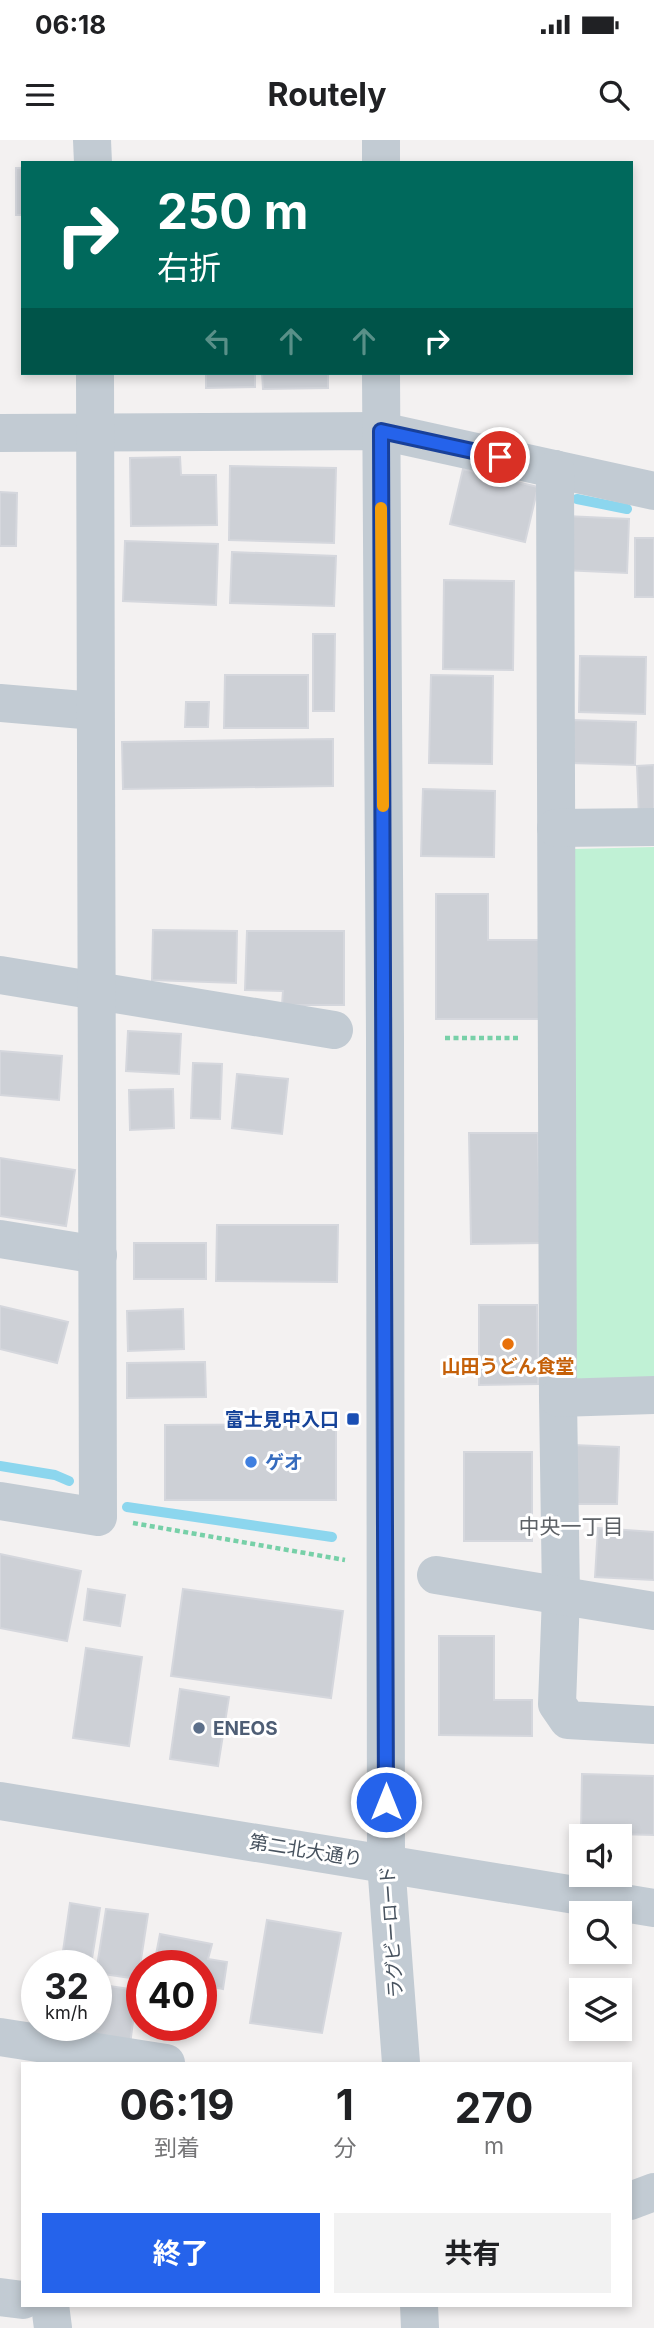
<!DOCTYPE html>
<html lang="ja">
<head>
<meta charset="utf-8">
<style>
	:root { --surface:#fff; --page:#f2f2f2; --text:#202124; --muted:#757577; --accent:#2563eb }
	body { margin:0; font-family:Inter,"Noto Sans JP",sans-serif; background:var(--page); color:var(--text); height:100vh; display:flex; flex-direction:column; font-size:26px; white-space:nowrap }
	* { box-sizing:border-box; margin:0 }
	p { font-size:23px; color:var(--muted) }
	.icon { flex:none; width:38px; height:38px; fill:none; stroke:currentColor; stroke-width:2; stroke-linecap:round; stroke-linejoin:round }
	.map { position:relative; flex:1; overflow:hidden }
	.details { position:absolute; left:21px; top:1922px; width:611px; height:245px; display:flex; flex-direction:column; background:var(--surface); border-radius:0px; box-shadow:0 4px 10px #0003 }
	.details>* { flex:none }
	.banner { position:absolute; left:21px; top:21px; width:612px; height:214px; border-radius:0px; box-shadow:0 4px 10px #0003; background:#00695c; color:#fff; overflow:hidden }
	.fabs { position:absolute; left:569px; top:1684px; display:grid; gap:14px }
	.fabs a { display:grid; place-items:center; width:63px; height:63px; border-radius:0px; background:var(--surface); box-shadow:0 4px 10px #0003; font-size:35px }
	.speed { position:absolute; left:21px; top:1810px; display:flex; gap:14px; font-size:35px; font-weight:700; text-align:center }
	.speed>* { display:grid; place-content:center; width:91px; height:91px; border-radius:50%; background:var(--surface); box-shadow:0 4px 10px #0003; line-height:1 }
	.speed small { font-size:18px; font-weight:400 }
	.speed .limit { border:10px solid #d22; background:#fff; color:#111 }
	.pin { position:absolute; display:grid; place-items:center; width:60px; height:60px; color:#fff; margin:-30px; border:4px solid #fff; border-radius:50%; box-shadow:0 2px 7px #0007 }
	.me { position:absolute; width:77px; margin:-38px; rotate:0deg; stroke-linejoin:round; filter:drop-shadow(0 0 5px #0008) }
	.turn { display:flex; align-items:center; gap:24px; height:147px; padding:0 21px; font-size:32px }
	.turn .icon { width:91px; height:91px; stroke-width:2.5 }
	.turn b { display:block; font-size:49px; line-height:60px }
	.lanes { display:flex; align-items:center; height:66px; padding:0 21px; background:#0003; justify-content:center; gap:35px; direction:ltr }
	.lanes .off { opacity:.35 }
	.eta { display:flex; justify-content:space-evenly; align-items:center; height:119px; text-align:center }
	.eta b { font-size:42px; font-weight:700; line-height:49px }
	.button { display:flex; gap:14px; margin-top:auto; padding:14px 21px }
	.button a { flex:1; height:80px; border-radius:0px; background:var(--accent); color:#fff; font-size:28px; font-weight:700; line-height:80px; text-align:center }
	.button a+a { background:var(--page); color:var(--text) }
	.status { display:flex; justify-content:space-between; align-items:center; height:49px; padding:0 35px; background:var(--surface); direction:ltr }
	.status svg { height:19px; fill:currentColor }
	header { display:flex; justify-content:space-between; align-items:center; height:91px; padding:0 21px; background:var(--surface); font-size:32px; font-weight:700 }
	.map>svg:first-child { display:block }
	.green { fill:#c0f1d5 }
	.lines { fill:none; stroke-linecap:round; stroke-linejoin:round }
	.stream { stroke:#8cd6ee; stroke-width:10 }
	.building { fill:#cdd0d6; stroke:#d5d7dd; stroke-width:2 }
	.path { stroke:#77d0a8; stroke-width:4.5; stroke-dasharray:5 3.5; stroke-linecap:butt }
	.minor { stroke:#c2cbd3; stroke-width:38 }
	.tertiary { stroke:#c2cbd3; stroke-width:38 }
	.route-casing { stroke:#184099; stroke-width:18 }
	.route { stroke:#2563eb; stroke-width:12 }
	.slow { stroke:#f59e0b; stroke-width:12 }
	.food-dot { fill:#e8710a; stroke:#fff; stroke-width:2.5 }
	.transit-dot { fill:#1a4fb4; stroke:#fff; stroke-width:2.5 }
	.shop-dot { fill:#3f7fe0; stroke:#fff; stroke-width:2.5 }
	.service-dot { fill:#5c6f8a; stroke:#fff; stroke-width:2.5 }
	.labels { text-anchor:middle; stroke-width:6; stroke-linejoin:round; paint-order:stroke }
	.food-label { font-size:19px; font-weight:bold; fill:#c56008; stroke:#fff }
	.transit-label { font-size:19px; font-weight:bold; fill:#164399; stroke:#fff; text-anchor:end }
	.shop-label { font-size:19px; font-weight:bold; fill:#366cbe; stroke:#fff; text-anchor:start }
	.service-label { font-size:19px; font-weight:bold; fill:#4e5e75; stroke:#fff; text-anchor:start }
	.street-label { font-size:19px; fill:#48535f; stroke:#fff }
	.neighbourhood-label { font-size:21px; fill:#5d6166; stroke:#fff }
</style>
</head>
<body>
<div class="status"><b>06:18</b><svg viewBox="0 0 49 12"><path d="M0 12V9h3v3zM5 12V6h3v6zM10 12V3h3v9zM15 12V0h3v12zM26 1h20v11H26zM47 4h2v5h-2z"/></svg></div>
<header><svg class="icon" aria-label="menu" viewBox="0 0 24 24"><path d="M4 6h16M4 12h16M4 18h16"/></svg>Routely<svg class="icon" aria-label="search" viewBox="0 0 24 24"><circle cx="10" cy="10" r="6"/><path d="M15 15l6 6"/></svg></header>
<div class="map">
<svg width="654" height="2188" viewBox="0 0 654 2188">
	<rect width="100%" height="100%" fill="#f3f1f1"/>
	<path class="green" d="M 654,707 L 654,1237 L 576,1240 L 574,709 Z"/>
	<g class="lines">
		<g class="stream">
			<path d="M 577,359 L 627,369"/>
			<path d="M 0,1326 L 55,1335 L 69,1341"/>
			<path d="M 127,1367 L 332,1397"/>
		</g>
	</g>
	<g class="building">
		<rect x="16" y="28" width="7" height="47"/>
		<path d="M 206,233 L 255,233 L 255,247 L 206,248 Z"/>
		<path d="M 262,233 L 328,233 L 328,248 L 263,249 Z"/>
		<path d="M 180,317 L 181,335 L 216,335 L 217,385 L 131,386 L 130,318 Z"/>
		<path d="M 230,326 L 336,328 L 334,403 L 229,400 Z"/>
		<path d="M 463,329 L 538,347 L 525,402 L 450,384 Z"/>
		<path d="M 0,352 L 17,353 L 16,406 L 0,406 Z"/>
		<path d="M 565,376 L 629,379 L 627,433 L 563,430 Z"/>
		<rect x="635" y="398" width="19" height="59"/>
		<path d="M 125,401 L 218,404 L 216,465 L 123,461 Z"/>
		<path d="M 232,412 L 336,416 L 334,466 L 230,463 Z"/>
		<path d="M 444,440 L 514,441 L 513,530 L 443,529 Z"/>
		<path d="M 313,494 L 335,494 L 334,571 L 313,571 Z"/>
		<path d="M 580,516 L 646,517 L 645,574 L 579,572 Z"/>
		<path d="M 225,535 L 308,535 L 308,588 L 224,588 Z"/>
		<path d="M 431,535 L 493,536 L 492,624 L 429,623 Z"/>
		<path d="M 186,562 L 209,562 L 208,587 L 185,587 Z"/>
		<path d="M 573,580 L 636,582 L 635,625 L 572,623 Z"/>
		<path d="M 333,599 L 333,646 L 123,649 L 122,602 Z"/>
		<path d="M 654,625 L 654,679 L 639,679 L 637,626 Z"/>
		<path d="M 423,649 L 495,651 L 494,717 L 421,716 Z"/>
		<path d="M 436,754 L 488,754 L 488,800 L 540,800 L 540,879 L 436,879 Z"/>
		<path d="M 153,790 L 237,791 L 236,843 L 152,840 Z"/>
		<path d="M 247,791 L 344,791 L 344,865 L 282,865 L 283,851 L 245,850 Z"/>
		<path d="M 128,891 L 181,894 L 179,934 L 126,931 Z"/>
		<path d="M 0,911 L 62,916 L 59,960 L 0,955 Z"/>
		<path d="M 193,923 L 222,924 L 220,979 L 191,978 Z"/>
		<path d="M 237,934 L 288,939 L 282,994 L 232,988 Z"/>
		<path d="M 173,949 L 174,988 L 130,990 L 129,950 Z"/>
		<path d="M 469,993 L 538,993 L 540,1103 L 471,1104 Z"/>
		<path d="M 0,1018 L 75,1030 L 66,1086 L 0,1076 Z"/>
		<path d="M 217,1085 L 338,1085 L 337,1142 L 216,1141 Z"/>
		<rect x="134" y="1103" width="72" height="36"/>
		<path d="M 479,1165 L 537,1165 L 538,1244 L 479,1245 Z"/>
		<path d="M 0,1166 L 68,1182 L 57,1223 L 0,1209 Z"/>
		<path d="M 183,1169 L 184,1209 L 128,1211 L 127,1171 Z"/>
		<path d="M 205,1222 L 206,1257 L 127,1258 L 127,1223 Z"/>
		<path d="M 336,1284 L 336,1360 L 165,1360 L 165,1285 Z"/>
		<path d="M 573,1305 L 619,1307 L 617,1364 L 572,1364 Z"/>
		<rect x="464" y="1312" width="68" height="89"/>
		<path d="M 598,1388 L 654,1392 L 654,1440 L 595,1437 Z"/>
		<path d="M 0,1414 L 81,1431 L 67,1501 L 0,1488 Z"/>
		<path d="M 88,1449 L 125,1455 L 120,1486 L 84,1480 Z"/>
		<path d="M 183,1449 L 343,1471 L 331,1558 L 171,1536 Z"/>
		<path d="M 439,1496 L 494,1496 L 494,1560 L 532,1560 L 532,1596 L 439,1595 Z"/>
		<path d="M 86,1508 L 142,1517 L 129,1606 L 73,1598 Z"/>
		<path d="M 180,1549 L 229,1557 L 218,1626 L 170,1619 Z"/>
		<path d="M 582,1634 L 654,1636 L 654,1695 L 581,1693 Z"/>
		<path d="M 70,1763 L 100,1768 L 91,1825 L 61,1825 Z"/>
		<path d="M 106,1769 L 148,1774 L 138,1839 L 96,1833 Z"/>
		<path d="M 267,1780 L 341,1793 L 322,1893 L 250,1883 Z"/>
		<path d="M 160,1794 L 212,1804 L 208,1819 L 227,1822 L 223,1849 L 204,1845 L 201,1859 L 201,1825 L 154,1825 Z"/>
		<path d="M 96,1844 L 137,1850 L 130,1905 L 49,1892 L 50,1885 L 96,1885 Z"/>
	</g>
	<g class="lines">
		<g class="path">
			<path d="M 445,898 L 521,898"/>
			<path d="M 133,1383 L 345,1420"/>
		</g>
		<g class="minor">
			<path d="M 92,0 L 93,23"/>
			<path d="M 0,293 L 381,291 L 654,351"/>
			<path d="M 555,329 L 558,1258 L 561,1456 L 557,1564 L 568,1580 L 654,1585"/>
			<path d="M 0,563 L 95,571"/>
			<path d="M 556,688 L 654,687"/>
			<path d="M 0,835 L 334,890"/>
			<path d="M 0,1099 L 98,1115"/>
			<path d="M 558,1258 L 654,1255"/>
			<path d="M 0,1361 L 98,1377 L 95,233"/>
			<path d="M 436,1435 L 654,1471"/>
			<path d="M 0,1897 L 166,1923"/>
			<path d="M 630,2061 L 654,2052"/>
			<path d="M 0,2157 L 23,2160"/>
			<path d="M 50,2165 L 53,2188"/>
		</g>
		<g class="tertiary">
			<path d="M 381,0 L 381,23"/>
			<path d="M 381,233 L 385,898 L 386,1723 L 401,1923"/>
			<path d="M 0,1661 L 654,1768"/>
			<path d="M 419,2165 L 420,2188"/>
		</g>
	</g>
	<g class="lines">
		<defs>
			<path id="route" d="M 386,1662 L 381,291 L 500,317"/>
		</defs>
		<use href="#route" class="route-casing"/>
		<use href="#route" class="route"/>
		<path class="slow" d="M 381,368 L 383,666"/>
	</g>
	<circle class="food-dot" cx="508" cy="1204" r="7"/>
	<rect class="transit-dot" x="346" y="1272" width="14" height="14" rx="3.5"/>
	<circle class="shop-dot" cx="251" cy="1322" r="7"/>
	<circle class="service-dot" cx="199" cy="1588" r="7"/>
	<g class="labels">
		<g class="food-label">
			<text x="508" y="1233">山田うどん食堂</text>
		</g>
		<g class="transit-label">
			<text x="339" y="1286">富士見中入口</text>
		</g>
		<g class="shop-label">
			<text x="265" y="1329">ゲオ</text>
		</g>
		<g class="service-label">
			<text x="213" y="1595">ENEOS</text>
		</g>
		<g class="street-label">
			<text transform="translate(306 1710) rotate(9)" y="7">第二北大通り</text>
			<text transform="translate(391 1792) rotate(-94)" y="7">ラグビーロード</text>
		</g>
		<g class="neighbourhood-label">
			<text x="571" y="1394">中央一丁目</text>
		</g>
	</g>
</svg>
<div class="fabs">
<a><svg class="icon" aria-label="sound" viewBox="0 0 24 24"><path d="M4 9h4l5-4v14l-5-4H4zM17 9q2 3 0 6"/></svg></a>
<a><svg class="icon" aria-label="search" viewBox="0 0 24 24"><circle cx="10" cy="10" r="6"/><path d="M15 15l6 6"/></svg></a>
<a><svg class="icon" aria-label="layers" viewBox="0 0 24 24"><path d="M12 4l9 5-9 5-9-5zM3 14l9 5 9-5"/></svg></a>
</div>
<div class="speed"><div>32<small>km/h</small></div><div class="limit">40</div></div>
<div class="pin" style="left:500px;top:317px;background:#d93025"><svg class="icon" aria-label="arrive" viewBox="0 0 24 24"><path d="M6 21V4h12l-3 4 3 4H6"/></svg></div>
<svg class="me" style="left:386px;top:1662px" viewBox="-20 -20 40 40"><circle r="17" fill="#2563eb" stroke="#fff" stroke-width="3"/><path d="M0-11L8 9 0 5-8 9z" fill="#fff"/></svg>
<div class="banner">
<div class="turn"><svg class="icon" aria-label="right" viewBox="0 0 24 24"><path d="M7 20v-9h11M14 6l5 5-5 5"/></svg><div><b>250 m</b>右折</div></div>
<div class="lanes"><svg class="icon off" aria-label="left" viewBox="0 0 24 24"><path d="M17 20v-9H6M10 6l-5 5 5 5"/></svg><svg class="icon off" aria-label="ahead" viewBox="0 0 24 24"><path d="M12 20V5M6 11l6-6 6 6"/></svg><svg class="icon off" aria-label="ahead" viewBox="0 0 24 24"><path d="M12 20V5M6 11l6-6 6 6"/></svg><svg class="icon" aria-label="right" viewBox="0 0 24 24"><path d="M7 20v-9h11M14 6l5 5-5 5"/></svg></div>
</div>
<section class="details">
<div class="eta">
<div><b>06:19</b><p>到着</p></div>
<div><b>1</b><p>分</p></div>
<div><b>270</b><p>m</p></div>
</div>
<div class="button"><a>終了</a><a>共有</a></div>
</section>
</div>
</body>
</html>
